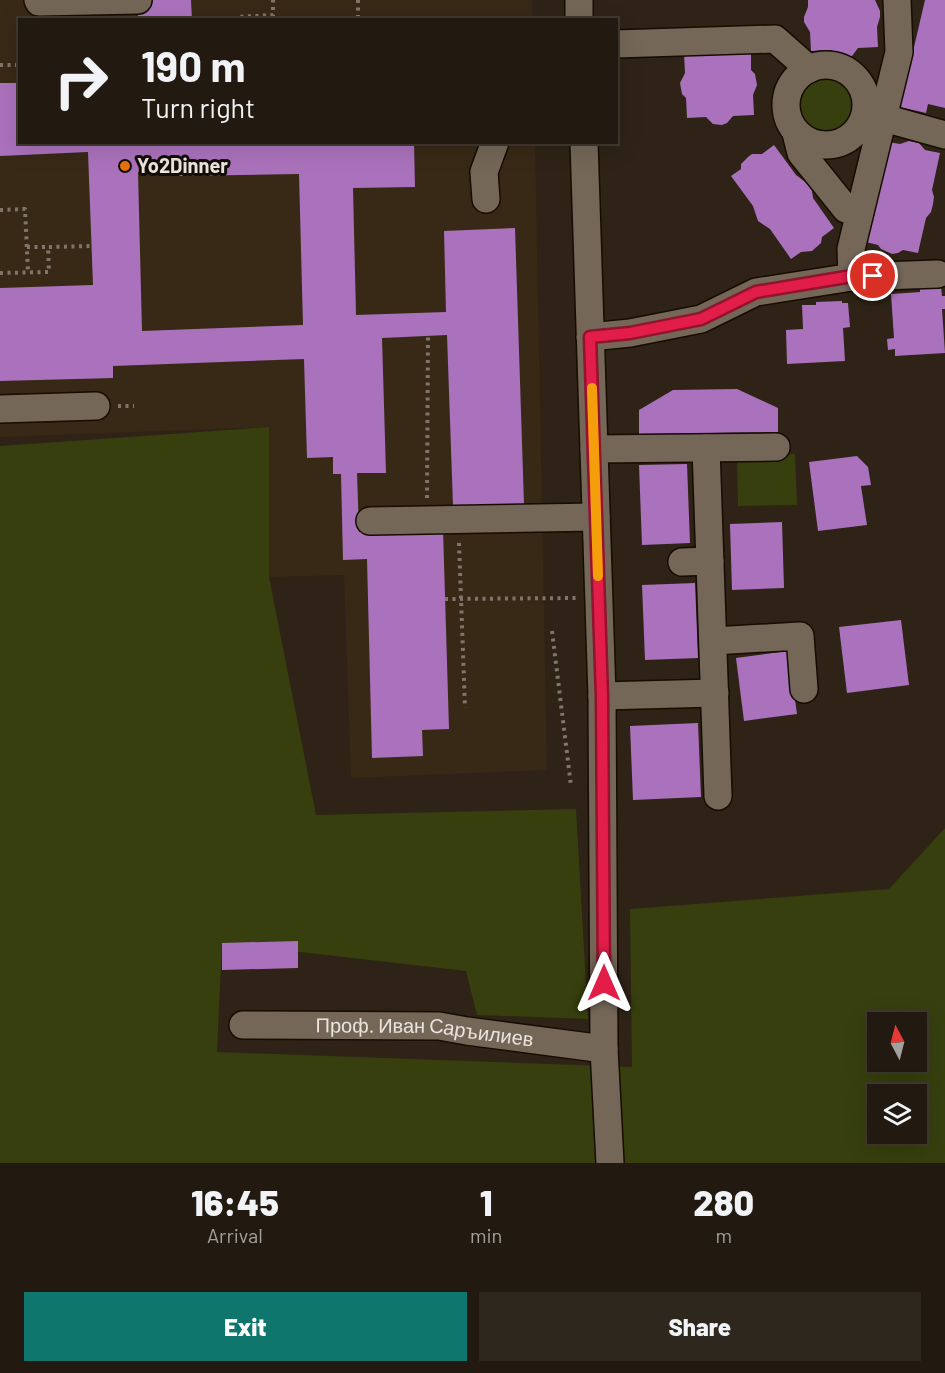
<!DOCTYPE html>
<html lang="en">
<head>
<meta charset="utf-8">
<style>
	:root { --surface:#221a10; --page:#2e271e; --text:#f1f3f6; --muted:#a2a19f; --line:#3f3830; --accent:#0f766e }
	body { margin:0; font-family:Barlow,sans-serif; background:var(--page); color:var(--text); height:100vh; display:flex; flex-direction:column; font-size:22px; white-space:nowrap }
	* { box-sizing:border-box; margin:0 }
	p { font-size:20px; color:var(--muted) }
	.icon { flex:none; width:33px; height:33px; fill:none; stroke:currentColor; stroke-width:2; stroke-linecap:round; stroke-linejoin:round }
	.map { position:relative; height:1163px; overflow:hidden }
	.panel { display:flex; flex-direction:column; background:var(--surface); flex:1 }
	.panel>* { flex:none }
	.banner { position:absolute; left:18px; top:18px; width:600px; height:126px; border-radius:0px; box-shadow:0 6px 24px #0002,0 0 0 2px var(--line); background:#221a10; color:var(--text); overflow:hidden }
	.needle { width:39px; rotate:353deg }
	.tools { position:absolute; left:867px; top:1012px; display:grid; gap:12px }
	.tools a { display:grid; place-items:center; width:60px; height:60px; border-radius:0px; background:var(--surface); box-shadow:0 6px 24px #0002,0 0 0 2px var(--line); font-size:30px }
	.pin { position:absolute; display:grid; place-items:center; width:51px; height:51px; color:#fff; margin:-26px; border:3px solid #fff; border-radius:50%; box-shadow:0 2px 6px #0007 }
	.me { position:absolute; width:66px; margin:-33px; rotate:0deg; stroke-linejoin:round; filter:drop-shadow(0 0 4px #0008) }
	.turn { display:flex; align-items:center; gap:21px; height:126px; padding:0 24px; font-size:27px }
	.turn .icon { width:78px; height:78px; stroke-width:2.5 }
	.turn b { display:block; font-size:42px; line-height:51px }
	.eta { display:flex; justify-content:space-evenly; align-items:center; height:102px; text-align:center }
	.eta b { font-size:36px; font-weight:800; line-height:42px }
	.button { display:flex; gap:12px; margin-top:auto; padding:12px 24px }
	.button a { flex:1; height:69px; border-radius:0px; background:var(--accent); color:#fff; font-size:24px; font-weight:800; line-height:69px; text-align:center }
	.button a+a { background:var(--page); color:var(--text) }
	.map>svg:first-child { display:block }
	.built { fill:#382916 }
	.green { fill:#363f0d; fill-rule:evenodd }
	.building { fill:#aa72bc; fill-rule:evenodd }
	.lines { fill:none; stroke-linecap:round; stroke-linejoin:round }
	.minor-casing { stroke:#160c02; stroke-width:30 }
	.path { stroke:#7f766b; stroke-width:4; stroke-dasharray:3 4.5; stroke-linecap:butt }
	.minor { stroke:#746758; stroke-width:27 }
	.route-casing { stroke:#92132f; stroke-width:15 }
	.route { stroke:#e11d48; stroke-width:10 }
	.slow { stroke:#f59e0b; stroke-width:10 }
	.food-dot { fill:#e8710a; stroke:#120d08; stroke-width:2 }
	.labels { text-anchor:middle; stroke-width:6; stroke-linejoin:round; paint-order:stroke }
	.poi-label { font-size:20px; font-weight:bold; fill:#ebe4dc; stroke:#120d08; text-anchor:start }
	.street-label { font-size:20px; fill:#ebe4dc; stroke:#120d08 }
</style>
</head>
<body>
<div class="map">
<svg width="945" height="1163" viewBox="0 0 945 1163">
	<rect width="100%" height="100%" fill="#2e2316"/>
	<path class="built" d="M 0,0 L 532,0 L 532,20 L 20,20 L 20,142 L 535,143 L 547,770 L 351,778 L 344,575 L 269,577 L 268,427 L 0,437 Z"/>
	<g class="green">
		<circle cx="826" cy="105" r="31"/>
		<path d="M 269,427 L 269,577 L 316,815 L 576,809 L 588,1019 L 477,1015 L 466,971 L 222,943 L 217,1052 L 632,1067 L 630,909 L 889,889 L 945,828 L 945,1163 L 0,1163 L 0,446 ZM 878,1023 L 916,1023 L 916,1062 L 878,1062 ZM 878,1095 L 916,1095 L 916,1134 L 878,1134 Z"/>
		<path d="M 795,454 L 797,505 L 738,506 L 737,456 Z"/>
	</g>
	<g class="building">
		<path d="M 138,0 L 191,0 L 192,20 L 138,20 Z"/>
		<path d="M 808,0 L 875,0 L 880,11 L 880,17 L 877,27 L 878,47 L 858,48 L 852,56 L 847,57 L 838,57 L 831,50 L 811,51 L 810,32 L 804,22 L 804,17 L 808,7 Z"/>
		<path d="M 925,0 L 945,0 L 945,108 L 928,104 L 926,113 L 900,107 Z"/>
		<path d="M 751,50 L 751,70 L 755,74 L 757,85 L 753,95 L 754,115 L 733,116 L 727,123 L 722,125 L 713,124 L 706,117 L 687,118 L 686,98 L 682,94 L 680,83 L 685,73 L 684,53 Z"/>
		<path d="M 17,73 L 20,73 L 20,142 L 414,142 L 415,187 L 353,188 L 356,315 L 446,312 L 444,231 L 515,228 L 524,504 L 453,506 L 447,335 L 382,338 L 386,473 L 357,473 L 359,532 L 443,529 L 449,729 L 422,730 L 423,756 L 372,758 L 367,559 L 343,560 L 341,474 L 333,474 L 333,457 L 307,458 L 304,359 L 113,366 L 113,378 L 0,381 L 0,288 L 93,285 L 88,152 L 0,156 L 0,83 L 17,83 ZM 179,170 L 179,176 L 299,174 L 303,325 L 142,331 L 138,172 Z"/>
		<path d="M 909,141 L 919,143 L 925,150 L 940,153 L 932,190 L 934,197 L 933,204 L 931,212 L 926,218 L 918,253 L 903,250 L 898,253 L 892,254 L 881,249 L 878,245 L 866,242 L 888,142 L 900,144 Z"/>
		<path d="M 774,145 L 796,175 L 808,184 L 812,191 L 813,198 L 834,228 L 822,237 L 821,243 L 812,251 L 801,252 L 791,259 L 770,229 L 758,221 L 753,206 L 731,176 L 741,169 L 741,164 L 748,157 L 752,154 L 762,154 Z"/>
		<path d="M 941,286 L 942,296 L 945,296 L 945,309 L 942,309 L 945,353 L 895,356 L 895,349 L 888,350 L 887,339 L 894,338 L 891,294 L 920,292 L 920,288 Z"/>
		<path d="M 842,301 L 842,303 L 848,303 L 850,327 L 843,328 L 845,361 L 787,364 L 786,330 L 803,329 L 802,305 L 816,305 L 816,302 Z"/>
		<path d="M 737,389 L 778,408 L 778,432 L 639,434 L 639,410 L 673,390 Z"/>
		<path d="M 857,456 L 868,467 L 871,485 L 861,486 L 867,525 L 818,531 L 809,462 Z"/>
		<path d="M 687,464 L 690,543 L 642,545 L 639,465 Z"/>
		<path d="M 782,522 L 784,588 L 732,590 L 730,524 Z"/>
		<path d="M 695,583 L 698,658 L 645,660 L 642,585 Z"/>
		<path d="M 901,620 L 909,685 L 847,693 L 839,627 Z"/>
		<path d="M 788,651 L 797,714 L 744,721 L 736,658 Z"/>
		<path d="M 698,723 L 701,797 L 633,800 L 630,726 Z"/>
		<path d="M 298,941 L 298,968 L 222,970 L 222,943 Z"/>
	</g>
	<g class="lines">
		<defs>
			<g id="minor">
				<path d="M 38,0 L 39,2 L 138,0"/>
				<path d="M 579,0 L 579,20"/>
				<path d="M 897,0 L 899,52 L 851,249 L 852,277 L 938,274"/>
				<path d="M 616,44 L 775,39 L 809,69"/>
				<circle cx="826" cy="105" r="40"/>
				<path d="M 866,113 L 945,135"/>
				<path d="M 796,133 L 801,153 L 846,209 L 860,211"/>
				<path d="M 584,142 L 602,696 L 604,1049 L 610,1163"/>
				<path d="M 486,199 L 484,172 L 495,142"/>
				<path d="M 590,337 L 630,333 L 701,319 L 756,292 L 852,277"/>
				<path d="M 0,409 L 96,406"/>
				<path d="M 706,448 L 718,796"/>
				<path d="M 594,449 L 776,447"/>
				<path d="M 370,521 L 596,517"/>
				<path d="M 682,562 L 710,561"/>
				<path d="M 713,641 L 800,636 L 804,689"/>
				<path d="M 602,696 L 715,693"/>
				<path id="s1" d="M 243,1025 L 439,1026 L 467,1031 L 604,1049"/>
			</g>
		</defs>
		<use href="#minor" class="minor-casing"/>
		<g class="path">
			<path d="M 358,0 L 358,20"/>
			<path d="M 236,20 L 236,17 L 273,15 L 273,0"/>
			<path d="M 0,65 L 20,65"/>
			<path d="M 0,210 L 25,209 L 28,272"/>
			<path d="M 27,247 L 48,247"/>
			<path d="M 0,273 L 49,272 L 48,247 L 92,246"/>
			<path d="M 118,406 L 134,406"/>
			<path d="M 427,498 L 428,335"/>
			<path d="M 459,543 L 465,708"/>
			<path d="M 445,599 L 577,598"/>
			<path d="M 552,631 L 571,786"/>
		</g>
		<use href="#minor" class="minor"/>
	</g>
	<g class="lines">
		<defs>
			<path id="route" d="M 604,983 L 602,696 L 590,337 L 630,333 L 701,319 L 756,292 L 852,276 L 873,276"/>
		</defs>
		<use href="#route" class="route-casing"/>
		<use href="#route" class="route"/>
		<path class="slow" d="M 592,388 L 598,576"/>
	</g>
	<circle class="food-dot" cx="125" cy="166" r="6"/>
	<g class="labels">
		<g class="poi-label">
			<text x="137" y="173">Yo2Dinner</text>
		</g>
		<g class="street-label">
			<text dy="7" stroke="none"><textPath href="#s1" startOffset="182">Проф. Иван Саръилиев</textPath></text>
		</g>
	</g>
</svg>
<div class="tools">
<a><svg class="needle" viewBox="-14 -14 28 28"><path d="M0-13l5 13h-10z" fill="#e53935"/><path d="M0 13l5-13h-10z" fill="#a2a19f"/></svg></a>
<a><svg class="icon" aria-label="layers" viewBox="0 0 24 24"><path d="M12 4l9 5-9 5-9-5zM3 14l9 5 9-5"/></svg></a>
</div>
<div class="pin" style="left:873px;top:276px;background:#d93025"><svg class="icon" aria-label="arrive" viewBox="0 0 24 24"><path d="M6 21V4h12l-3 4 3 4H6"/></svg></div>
<svg class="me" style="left:604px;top:983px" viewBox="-20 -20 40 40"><path d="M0-17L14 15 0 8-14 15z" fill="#e11d48" stroke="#fff" stroke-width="4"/></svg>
<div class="banner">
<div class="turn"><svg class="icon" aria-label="right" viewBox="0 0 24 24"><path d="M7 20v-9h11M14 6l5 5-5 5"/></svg><div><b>190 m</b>Turn right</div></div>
</div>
</div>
<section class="panel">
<div class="eta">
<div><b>16:45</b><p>Arrival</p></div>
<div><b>1</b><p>min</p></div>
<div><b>280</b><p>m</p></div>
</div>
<div class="button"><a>Exit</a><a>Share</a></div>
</section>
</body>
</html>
